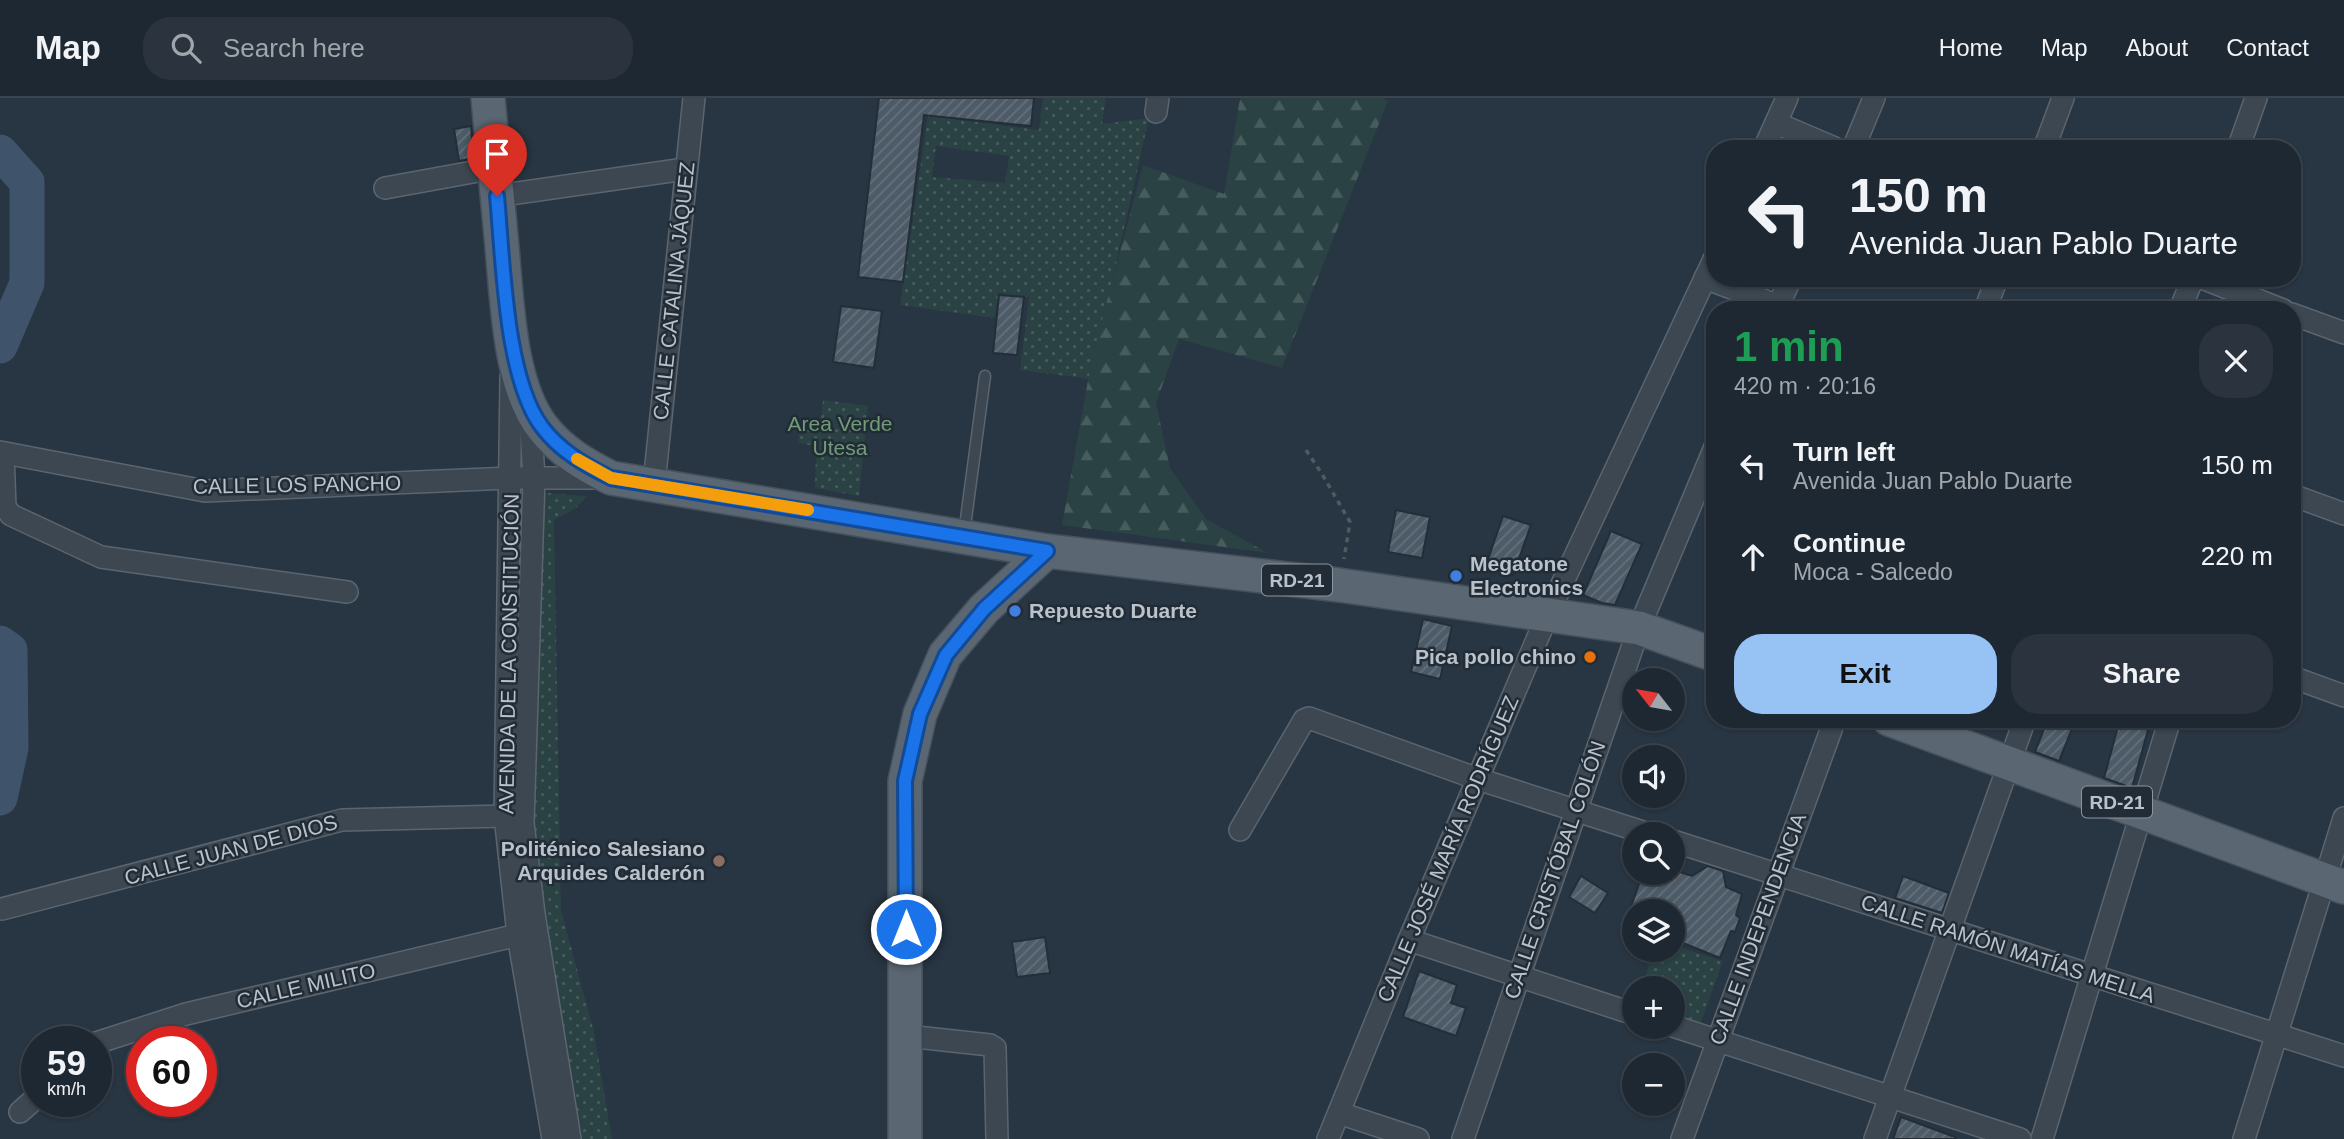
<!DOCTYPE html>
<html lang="en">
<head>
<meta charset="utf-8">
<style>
	:root { --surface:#1e2832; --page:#2b343e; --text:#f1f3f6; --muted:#a1a6ac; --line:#3c444d; --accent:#96c3f4 }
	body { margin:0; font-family:Helvetica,sans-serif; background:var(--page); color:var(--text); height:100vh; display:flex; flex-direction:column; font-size:26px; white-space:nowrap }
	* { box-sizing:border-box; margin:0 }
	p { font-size:23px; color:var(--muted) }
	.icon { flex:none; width:38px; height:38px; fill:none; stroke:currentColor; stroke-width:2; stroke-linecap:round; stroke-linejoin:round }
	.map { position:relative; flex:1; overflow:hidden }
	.panel { position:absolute; left:1706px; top:203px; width:595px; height:427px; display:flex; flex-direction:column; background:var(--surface); border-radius:28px; box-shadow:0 2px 5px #0004,0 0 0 2px var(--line) }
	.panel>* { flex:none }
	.banner { position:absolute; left:1706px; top:42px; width:595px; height:147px; border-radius:28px; box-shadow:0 2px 5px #0004,0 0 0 2px var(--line); background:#1e2832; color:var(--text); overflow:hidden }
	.needle { width:46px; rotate:301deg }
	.tools { position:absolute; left:1622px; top:570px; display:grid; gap:14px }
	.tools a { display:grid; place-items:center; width:63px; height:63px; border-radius:50%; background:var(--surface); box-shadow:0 2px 5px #0004,0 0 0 2px var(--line); font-size:35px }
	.speed { position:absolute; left:21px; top:928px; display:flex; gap:14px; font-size:35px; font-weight:700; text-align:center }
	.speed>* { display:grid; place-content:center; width:91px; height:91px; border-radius:50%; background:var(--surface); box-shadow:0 2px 5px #0004,0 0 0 2px var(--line); line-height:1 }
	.speed small { font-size:18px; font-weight:400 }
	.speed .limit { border:10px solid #d22; background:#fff; color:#111 }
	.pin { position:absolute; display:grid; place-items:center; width:60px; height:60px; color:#fff; margin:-72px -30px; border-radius:50% 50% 50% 0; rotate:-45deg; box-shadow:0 0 7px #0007 }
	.pin .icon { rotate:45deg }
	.me { position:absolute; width:77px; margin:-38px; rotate:0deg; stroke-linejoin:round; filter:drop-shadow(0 0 5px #0008) }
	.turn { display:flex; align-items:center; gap:24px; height:147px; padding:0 28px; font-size:32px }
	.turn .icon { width:91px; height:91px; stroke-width:2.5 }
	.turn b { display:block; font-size:49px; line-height:60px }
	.round { display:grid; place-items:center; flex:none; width:74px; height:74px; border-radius:28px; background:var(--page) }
	.head { display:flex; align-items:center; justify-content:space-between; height:119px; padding:0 28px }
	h1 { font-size:42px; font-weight:700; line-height:52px; color:#1e9e55 }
	.button { display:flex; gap:14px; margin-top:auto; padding:14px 28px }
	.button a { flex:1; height:80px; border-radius:28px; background:var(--accent); color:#111; font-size:28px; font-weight:700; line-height:80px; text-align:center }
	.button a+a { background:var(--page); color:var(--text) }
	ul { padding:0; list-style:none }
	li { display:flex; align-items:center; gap:21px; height:91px; padding:0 28px }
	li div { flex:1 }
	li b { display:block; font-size:26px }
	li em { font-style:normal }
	header { display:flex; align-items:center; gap:42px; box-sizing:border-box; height:98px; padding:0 35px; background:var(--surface); border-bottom:2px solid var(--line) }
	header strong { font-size:33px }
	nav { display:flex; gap:38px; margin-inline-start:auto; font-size:24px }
	.search { width:490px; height:63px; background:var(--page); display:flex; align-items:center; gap:18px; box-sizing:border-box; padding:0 24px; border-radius:28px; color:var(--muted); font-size:26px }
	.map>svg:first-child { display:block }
	.green { fill:url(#green-dots); fill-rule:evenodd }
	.forest { fill:url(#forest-firs) }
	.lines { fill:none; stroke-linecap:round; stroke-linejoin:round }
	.river { stroke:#3f546a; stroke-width:35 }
	.building { fill:url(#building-hatch); stroke:#232e39; stroke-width:2 }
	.service-casing { stroke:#5a656f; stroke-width:13 }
	.minor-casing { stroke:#5a656f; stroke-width:24 }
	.primary-casing { stroke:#46505b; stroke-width:36 }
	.path { stroke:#485e5f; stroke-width:3.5; stroke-dasharray:5 5; stroke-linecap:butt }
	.service { stroke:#3c4751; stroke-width:10 }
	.minor { stroke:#3c4751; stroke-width:21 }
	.primary { stroke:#5a6671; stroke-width:33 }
	.route-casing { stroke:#114b97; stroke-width:18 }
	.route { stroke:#1a73e8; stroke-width:12 }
	.slow { stroke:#f59e0b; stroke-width:12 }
	.shop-dot { fill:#3f7fe0; stroke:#212c37; stroke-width:2.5 }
	.food-dot { fill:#e8710a; stroke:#212c37; stroke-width:2.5 }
	.education-dot { fill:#8d6e63; stroke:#212c37; stroke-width:2.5 }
	.labels { text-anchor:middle; stroke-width:5; stroke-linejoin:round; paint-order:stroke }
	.shield { fill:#212c37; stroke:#8b959f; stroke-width:2 }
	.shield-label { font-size:19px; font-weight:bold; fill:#b9c2cb }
	.street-label { font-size:21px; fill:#b9c2cb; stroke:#212c37 }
	.park-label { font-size:21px; fill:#729b77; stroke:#212c37 }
	.poi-label { font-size:21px; font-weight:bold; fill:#b9c2cb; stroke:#212c37; text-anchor:start }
</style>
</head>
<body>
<header>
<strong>Map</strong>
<div class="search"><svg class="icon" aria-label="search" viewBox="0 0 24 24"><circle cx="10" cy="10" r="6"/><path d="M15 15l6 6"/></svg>Search here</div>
<nav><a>Home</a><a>Map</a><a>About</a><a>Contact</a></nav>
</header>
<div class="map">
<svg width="2344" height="1041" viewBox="0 0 2344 1041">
	<defs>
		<pattern id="green-dots" width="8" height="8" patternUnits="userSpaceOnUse" patternTransform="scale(1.75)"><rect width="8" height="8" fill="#2a4243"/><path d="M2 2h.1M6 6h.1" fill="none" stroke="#475c5d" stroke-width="1.8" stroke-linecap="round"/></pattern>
		<pattern id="forest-firs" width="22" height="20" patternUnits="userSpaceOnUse" patternTransform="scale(1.75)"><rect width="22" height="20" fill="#2a4243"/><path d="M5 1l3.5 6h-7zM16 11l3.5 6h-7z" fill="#475c5d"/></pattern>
		<pattern id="building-hatch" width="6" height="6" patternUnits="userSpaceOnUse" patternTransform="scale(1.75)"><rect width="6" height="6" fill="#4c5b67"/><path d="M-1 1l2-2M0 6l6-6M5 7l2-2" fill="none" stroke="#64717b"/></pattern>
	</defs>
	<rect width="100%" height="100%" fill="#283542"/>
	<g class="green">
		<path d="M 1043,0 L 1106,0 L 1102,26 L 1149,20 L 1090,281 L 1020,272 L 1029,199 L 998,195 L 995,220 L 900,207 L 928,18 L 1039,32 ZM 936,48 L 1009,58 L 1005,85 L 932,79 Z"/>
		<path d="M 823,302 L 868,308 L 859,398 L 815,390 L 816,348 L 798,345 L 801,320 L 821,321 Z"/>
		<path d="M 534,394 L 587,398 L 576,410 L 554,422 L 561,812 L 594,934 L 612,1041 L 576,1041 L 523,725 Z"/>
		<path d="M 1673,847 L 1723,863 L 1700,927 L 1673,919 L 1673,891 L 1641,891 L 1654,852 L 1673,852 Z"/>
	</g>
	<path class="forest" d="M 1240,0 L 1383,0 L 1388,3 L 1282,270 L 1179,241 L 1156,305 L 1170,370 L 1206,421 L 1268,455 L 1062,427 L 1092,260 L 1143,67 L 1224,96 Z"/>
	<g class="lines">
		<g class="river">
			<path d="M 0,54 L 27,84 L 27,185 L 0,248"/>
			<path d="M 0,545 L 10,552 L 11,650 L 0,700"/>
		</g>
	</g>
	<g class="building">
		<path d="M 879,0 L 1034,0 L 1031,28 L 924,17 L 903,184 L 858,179 Z"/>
		<path d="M 471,28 L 474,60 L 459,63 L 454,31 Z"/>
		<path d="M 999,197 L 1024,199 L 1017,257 L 993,255 Z"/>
		<path d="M 841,208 L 882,213 L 874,270 L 833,264 Z"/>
		<path d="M 1396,412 L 1430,419 L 1422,460 L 1388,454 Z"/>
		<path d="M 1503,418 L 1531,427 L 1513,477 L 1486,467 Z"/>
		<path d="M 1611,433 L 1642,446 L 1615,507 L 1602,505 L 1583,497 Z"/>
		<path d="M 1423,521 L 1452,528 L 1440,581 L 1411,574 Z"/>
		<path d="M 2048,621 L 2076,621 L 2059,663 L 2035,654 Z"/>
		<path d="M 2120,621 L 2151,621 L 2132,690 L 2104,680 Z"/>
		<path d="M 1708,768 L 1723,773 L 1726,789 L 1742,796 L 1736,817 L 1740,820 L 1735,834 L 1731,833 L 1720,860 L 1673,841 L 1673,814 L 1629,814 L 1643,775 L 1673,775 L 1673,772 L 1692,778 Z"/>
		<path d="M 1581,778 L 1608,795 L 1595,815 L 1569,799 Z"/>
		<path d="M 1903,778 L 1949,795 L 1942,815 L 1895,800 Z"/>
		<path d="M 1045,839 L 1050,875 L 1017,879 L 1012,844 Z"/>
		<path d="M 1419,873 L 1457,887 L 1451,905 L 1466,910 L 1456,938 L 1403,919 Z"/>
		<path d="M 1901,1019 L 1955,1039 L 1955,1041 L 1893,1041 Z"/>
	</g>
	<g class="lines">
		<defs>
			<path id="service" d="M 964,436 L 985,278"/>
			<g id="minor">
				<path d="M 1156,14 L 1158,0"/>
				<path d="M 1776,25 L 1837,51"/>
				<path d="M 1764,51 L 1787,0"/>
				<path d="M 1853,51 L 1874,0"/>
				<path d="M 2044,51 L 2063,0"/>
				<path d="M 2238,51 L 2256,0"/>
				<path d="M 385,90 L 495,70"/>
				<path d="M 497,98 L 685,71"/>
				<path d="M 1705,180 L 1789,212"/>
				<path d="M 2202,180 L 2283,212"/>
				<path d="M 1776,212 L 1791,180"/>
				<path d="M 1985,212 L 1997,180"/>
				<path d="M 2180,212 L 2193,180"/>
				<path d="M 2292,216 L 2344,235"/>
				<path d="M 511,279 L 505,718 L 518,837 L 553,1041"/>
				<path d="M 530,315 L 534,380 L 523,725 L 534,816 L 570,1041"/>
				<path d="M 0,354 L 205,393 L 511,380 L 602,380"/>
				<path d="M 3,355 L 5,409 L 11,417 L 101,459 L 347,494"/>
				<path d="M 654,386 L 694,0"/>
				<path d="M 2292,397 L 2344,416"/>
				<path d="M 2292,579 L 2344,598"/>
				<path d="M 1240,732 L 1304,622 L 1309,620 L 1478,681 L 1652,737"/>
				<path d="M 1673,743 L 2344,958"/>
				<path d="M 2,811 L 342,722 L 505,718"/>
				<path d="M 1409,842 L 1634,916"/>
				<path d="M 1673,928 L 2020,1041"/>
				<path d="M 907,938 L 990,947 L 995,950 L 997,1041"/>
				<path d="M 96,945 L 186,916 L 518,837"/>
				<path d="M 20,1014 L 37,999"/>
				<path d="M 1339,1015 L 1418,1041"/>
				<path d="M 1328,1041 L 1409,842 L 1547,518 L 1715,159"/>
				<path d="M 1463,1041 L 1639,530 L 1715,349"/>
				<path d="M 1682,1041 L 1835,621"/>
				<path d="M 1875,1041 L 2025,621"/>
				<path d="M 2042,1041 L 2170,621"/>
				<path d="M 2244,1041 L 2344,720"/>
			</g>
			<g id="primary">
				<path d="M 488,0 C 493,50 497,99 502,149 C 507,202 509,287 543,330 C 561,353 585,367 611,380 L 1047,453 L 1339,487 L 1639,530 L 1715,557"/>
				<path d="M 1889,621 L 2344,789"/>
				<path d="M 905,1041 L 905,683 L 920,616 L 945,557 L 984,511 L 1047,453"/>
			</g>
		</defs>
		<use href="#service" class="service-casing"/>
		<use href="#minor" class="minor-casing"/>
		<use href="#primary" class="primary-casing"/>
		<path class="path" d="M 1306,352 L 1322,376 L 1350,424 L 1344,461"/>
		<use href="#service" class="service"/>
		<use href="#minor" class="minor"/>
		<use href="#primary" class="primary"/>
	</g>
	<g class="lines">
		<defs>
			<path id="route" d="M 497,98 C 503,160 505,280 542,329 C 560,353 585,367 611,380 L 1047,453 L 984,511 L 946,557 L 920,616 L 905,683 L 906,831"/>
		</defs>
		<use href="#route" class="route-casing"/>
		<use href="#route" class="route"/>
		<path class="slow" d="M 577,361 L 611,380 L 808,412"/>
	</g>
	<g class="shop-dot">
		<circle cx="1456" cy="478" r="7"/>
		<circle cx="1015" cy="513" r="7"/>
	</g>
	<circle class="food-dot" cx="1590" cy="559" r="7"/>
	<circle class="education-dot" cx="719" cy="763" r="7"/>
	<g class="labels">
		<g class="shield">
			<rect x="1262" y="466.5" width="70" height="31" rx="5"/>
			<rect x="2082" y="688.5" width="70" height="31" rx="5"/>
		</g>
		<g class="shield-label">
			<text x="1297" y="489">RD-21</text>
			<text x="2117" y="711">RD-21</text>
		</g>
		<g class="street-label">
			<text transform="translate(674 193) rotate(-84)" y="7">CALLE CATALINA JÁQUEZ</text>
			<text transform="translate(297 387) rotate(-1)" y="7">CALLE LOS PANCHO</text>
			<text transform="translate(509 556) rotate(-89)" y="7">AVENIDA DE LA CONSTITUCIÓN</text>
			<text transform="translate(1448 751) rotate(-67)" y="7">CALLE JOSÉ MARÍA RODRÍGUEZ</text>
			<text transform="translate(231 752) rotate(-15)" y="7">CALLE JUAN DE DIOS</text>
			<text transform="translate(1555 772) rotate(-71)" y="7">CALLE CRISTÓBAL COLÓN</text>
			<text transform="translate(1758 831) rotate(-70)" y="7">CALLE INDEPENDENCIA</text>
			<text transform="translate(2008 851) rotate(18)" y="7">CALLE RAMÓN MATÍAS MELLA</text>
			<text transform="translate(306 888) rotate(-13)" y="7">CALLE MILITO</text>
		</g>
		<g class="park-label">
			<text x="840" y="333">Area Verde<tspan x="840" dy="24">Utesa</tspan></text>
		</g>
		<g class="poi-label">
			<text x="1470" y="473">Megatone<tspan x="1470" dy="24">Electronics</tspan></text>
			<text x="1029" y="520">Repuesto Duarte</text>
			<text x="1576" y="566" text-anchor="end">Pica pollo chino</text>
			<text x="705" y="758" text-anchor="end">Politénico Salesiano<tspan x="705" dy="24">Arquides Calderón</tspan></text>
		</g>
	</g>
</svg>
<div class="tools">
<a><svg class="needle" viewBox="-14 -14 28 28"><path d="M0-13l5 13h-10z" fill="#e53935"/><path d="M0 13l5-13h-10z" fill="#a1a6ac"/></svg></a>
<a><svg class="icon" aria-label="sound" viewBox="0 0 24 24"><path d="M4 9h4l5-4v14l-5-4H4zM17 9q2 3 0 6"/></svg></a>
<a><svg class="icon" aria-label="search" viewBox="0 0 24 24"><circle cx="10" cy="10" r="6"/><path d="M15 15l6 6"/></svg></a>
<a><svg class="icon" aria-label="layers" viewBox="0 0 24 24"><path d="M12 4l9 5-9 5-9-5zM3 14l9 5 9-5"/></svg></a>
<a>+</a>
<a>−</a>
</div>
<div class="speed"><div>59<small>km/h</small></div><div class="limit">60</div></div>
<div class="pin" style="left:497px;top:98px;background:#d93025"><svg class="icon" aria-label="arrive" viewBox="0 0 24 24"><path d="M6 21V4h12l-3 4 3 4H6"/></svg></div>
<svg class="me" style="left:906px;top:831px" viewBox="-20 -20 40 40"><circle r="17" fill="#1a73e8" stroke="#fff" stroke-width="3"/><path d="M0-11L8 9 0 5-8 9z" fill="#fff"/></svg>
<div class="banner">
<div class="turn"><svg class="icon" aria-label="left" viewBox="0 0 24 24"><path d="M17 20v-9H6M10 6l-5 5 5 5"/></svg><div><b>150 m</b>Avenida Juan Pablo Duarte</div></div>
</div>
<section class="panel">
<div class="head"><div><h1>1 min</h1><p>420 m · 20:16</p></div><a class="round"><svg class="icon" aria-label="close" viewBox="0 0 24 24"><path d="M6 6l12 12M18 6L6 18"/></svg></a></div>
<ul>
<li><svg class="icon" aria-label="left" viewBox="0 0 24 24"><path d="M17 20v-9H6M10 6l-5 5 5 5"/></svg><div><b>Turn left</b><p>Avenida Juan Pablo Duarte</p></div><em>150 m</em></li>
<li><svg class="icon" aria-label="ahead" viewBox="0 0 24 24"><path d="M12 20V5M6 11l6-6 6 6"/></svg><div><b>Continue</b><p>Moca - Salcedo</p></div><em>220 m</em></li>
</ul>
<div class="button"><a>Exit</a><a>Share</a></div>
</section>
</div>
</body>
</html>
